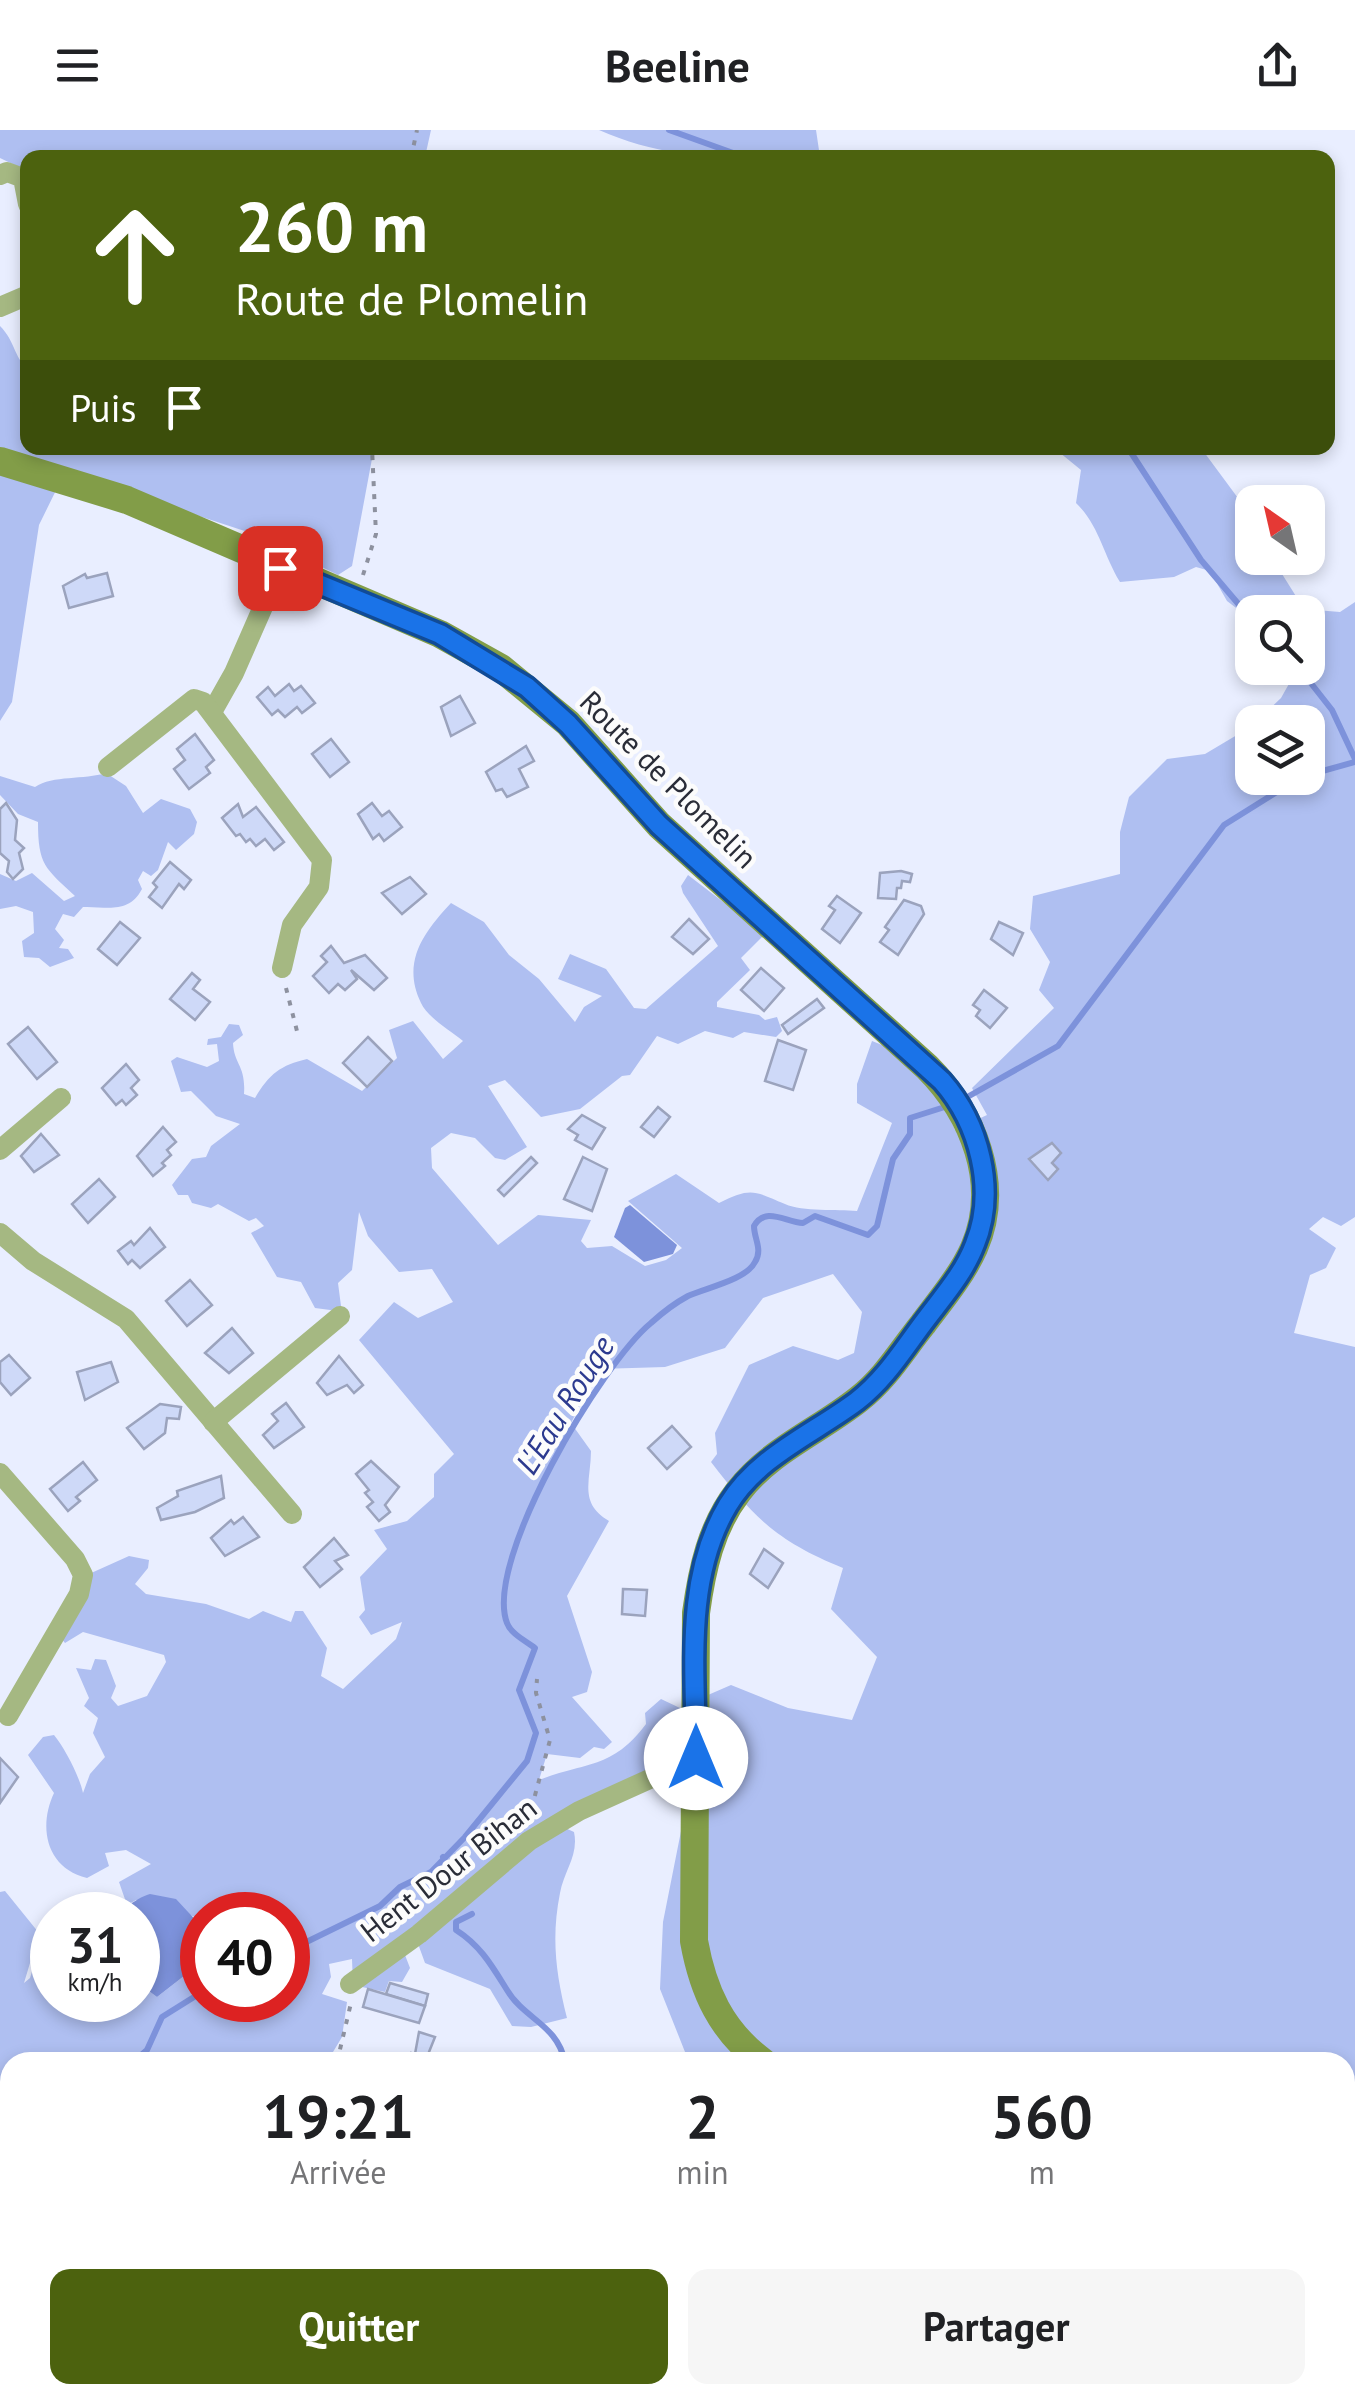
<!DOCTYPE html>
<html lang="fr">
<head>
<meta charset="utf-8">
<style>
	:root { --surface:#fff; --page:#f6f6f6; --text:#202124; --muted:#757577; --accent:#4c620e }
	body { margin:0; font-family:"PT Sans",sans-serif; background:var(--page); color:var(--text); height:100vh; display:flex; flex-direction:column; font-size:38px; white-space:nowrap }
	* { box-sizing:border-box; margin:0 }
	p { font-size:32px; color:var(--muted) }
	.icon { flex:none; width:55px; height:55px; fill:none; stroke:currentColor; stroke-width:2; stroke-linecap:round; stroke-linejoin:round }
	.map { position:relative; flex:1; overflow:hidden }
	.drawer { position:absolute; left:0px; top:1922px; width:1355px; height:352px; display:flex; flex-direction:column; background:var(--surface); border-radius:30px 30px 0 0; box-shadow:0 5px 15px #0003 }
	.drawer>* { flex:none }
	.banner { position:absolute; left:20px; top:20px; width:1315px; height:305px; border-radius:20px; box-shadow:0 5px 15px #0003; background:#4c620e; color:#fff; overflow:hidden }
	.needle { width:65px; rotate:326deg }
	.tools { position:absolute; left:1235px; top:355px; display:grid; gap:20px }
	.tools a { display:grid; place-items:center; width:90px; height:90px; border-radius:20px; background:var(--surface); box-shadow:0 5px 15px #0003; font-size:50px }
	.speed { position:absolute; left:30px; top:1762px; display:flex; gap:20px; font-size:50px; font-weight:700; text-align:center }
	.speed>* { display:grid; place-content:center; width:130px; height:130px; border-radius:50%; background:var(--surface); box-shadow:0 5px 15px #0003; line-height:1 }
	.speed small { font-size:25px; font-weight:400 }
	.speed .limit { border:15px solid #d22; background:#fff; color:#111 }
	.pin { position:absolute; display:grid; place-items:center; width:85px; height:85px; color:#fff; margin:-42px; border-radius:20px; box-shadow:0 5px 15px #0006 }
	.me { position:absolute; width:110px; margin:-55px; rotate:0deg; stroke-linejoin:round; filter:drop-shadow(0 0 8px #0008) }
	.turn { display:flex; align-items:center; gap:35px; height:210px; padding:0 50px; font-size:45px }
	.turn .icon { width:130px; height:130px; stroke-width:2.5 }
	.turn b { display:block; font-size:70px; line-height:85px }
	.then { display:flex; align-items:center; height:95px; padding:0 50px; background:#0003; gap:20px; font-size:38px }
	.eta { display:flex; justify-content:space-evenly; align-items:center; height:170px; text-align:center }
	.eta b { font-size:60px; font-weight:600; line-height:70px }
	.cta { display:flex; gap:20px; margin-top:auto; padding:20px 50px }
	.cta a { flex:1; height:115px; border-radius:20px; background:var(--accent); color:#fff; font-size:40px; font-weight:600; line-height:115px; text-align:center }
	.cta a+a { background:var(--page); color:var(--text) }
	header { display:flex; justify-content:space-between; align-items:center; height:130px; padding:0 50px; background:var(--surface); font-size:45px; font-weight:600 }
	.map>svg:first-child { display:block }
	.green { fill:#afbff1 }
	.water { fill:#7d92db }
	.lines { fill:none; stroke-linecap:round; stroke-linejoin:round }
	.stream { stroke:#7d92db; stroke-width:6 }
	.building { fill:#ced9f8; stroke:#9ba3bd; stroke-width:2.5 }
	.path { stroke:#8d919f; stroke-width:4; stroke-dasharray:5 8; stroke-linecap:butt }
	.street { stroke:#a5b882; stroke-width:20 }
	.secondary { stroke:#829d48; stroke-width:28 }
	.route-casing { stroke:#114b97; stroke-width:25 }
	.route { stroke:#1a73e8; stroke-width:18 }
	.labels { text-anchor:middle; stroke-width:9; stroke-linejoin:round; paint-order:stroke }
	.street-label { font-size:30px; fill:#2a2d38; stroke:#fcfcfc }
	.water-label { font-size:32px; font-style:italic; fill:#2c3a8f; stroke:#fcfcfc }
</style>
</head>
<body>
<header><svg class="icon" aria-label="menu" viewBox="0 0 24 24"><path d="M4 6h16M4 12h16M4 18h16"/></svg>Beeline<svg class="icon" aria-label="share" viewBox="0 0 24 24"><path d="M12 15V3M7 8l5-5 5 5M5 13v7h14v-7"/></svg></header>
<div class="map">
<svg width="1355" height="2273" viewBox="0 0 1355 2273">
	<rect width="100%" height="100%" fill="#e9eeff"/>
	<g class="green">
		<path d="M 0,0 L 431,0 L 425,27 L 28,28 L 27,41 L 0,28 Z"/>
		<path d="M 599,0 L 816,0 L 820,27 C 739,28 674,33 599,0 Z"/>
		<path d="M 0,196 C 15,211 14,227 27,238 L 28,318 L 374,318 L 352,436 L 338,445 L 257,405 L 65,342 L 39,395 L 12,572 L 0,591 Z"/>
		<path d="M 1054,318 L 1201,318 L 1252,387 L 1252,428 L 1272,428 L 1304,479 L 1340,482 L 1355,472 L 1355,1087 L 1341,1096 L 1323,1087 L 1309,1099 L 1336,1118 L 1326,1138 L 1310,1145 L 1294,1203 L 1355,1217 L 1355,2273 L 1168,2273 L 1182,2265 L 1345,2265 L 1345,1932 L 689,1932 L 660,1859 L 663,1792 L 708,1565 L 731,1555 L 788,1578 L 852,1590 L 877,1527 L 831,1479 L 843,1438 C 777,1411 755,1389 711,1332 L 717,1324 L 715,1303 L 749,1235 L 793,1216 L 838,1230 L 854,1223 L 862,1182 L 833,1144 L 763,1168 L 725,1218 L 665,1237 L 599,1239 L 571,1293 L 591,1321 C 591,1350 578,1373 609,1391 L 567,1466 L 592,1542 L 587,1562 L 572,1567 L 612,1612 L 604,1619 L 594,1617 L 580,1628 L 547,1624 L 539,1650 C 585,1632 613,1639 646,1594 L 645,1583 L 661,1569 L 680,1578 L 684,1587 L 668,1628 L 561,1696 L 574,1702 C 579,1725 564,1741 560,1763 C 551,1808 556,1844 567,1888 L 531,1897 L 512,1896 L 490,1859 L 425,1833 L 417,1811 L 405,1825 L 410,1838 L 402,1852 L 389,1851 L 385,1862 L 353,1855 L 352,1829 L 329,1834 L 331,1847 L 322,1864 L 347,1872 L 342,1907 L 327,1932 L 10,1932 L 10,2229 L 0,2230 L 0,1762 L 5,1761 L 39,1803 L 24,1853 L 30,1848 L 45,1800 L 52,1796 L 52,1870 L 138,1870 L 138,1853 L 157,1867 L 202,1832 L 202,1870 L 288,1870 L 288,1785 L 202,1785 L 202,1797 L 196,1787 L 136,1770 L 127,1775 L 119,1752 L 151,1734 L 126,1720 L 105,1723 L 109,1736 L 87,1748 C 46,1738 38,1697 54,1663 L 28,1625 L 43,1607 L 54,1605 C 65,1618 80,1648 83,1663 L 90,1644 L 105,1627 L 93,1603 L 98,1588 L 84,1576 L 89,1568 L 76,1538 L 91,1540 L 95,1529 L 106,1530 L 116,1556 L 111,1568 L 118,1576 L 147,1566 L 166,1532 L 164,1525 L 83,1502 L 65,1513 L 61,1508 L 89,1444 L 129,1426 L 149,1430 L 148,1438 L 135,1454 L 146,1464 L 206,1474 L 249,1489 L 263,1481 L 291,1492 L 295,1481 L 303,1481 L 327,1518 L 321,1546 L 343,1559 L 396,1509 L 402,1492 L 371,1505 L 359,1487 L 365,1480 L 360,1447 L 387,1419 L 374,1400 L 407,1391 L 434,1367 L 434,1344 L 454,1324 L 359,1210 L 394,1172 L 418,1188 L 453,1172 L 432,1139 L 399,1142 L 368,1106 L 359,1082 L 352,1140 L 338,1153 L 341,1176 L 338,1181 L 315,1178 L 301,1152 L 277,1147 L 251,1103 L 264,1096 L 256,1088 L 249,1091 L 218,1074 L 211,1078 L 192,1073 L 188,1065 L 178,1065 L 172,1055 L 192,1029 L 206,1027 L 211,1016 L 240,994 L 216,986 L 191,961 L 181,962 L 171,931 L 177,927 L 207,937 L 219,931 L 217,914 L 207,915 L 208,909 L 221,907 L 229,894 L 239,895 L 243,905 L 233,913 C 234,935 246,935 244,964 L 255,968 C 269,944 281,935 307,929 L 362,961 L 397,928 L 389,900 L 413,891 L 443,929 L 463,911 C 451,901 427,887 421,873 C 401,832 424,802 451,773 L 484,792 L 509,825 L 539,849 L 575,892 L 584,877 L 602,866 L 558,849 L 570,824 L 606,839 L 634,878 L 646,879 L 718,816 L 683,763 L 681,756 L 688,745 L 765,804 L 741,828 L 750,840 L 717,872 L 717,877 L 759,885 L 765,890 L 777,887 L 782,901 L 776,907 L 744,902 L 733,908 L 705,901 L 678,914 L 657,906 L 630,945 L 622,946 L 580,979 L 541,987 L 505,950 L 488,956 L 527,1017 L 505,1030 L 495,1028 L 475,1008 L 451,1003 L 431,1018 L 432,1038 L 498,1115 L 538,1085 L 591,1090 L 581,1111 L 587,1118 L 612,1116 L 645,1136 L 666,1130 L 682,1118 L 628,1071 L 676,1044 L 719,1073 C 751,1057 754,1061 785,1074 C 803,1082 837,1079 857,1081 L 892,993 L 857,973 L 857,954 L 872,911 C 910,924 942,964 955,1000 L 987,985 L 972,958 L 1054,878 L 1039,860 L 1050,832 L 1030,799 L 1033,766 L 1120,744 L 1120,702 L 1129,667 L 1167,629 L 1205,624 L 1252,596 L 1252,648 L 1308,648 L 1308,592 L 1256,592 L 1281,568 L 1290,552 L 1281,538 L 1308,538 L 1308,482 L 1252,482 L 1252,490 L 1227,471 L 1210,441 L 1196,437 L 1174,447 L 1120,452 C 1103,424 1099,395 1076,373 L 1081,340 Z"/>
		<path d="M 106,643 L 126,656 L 143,683 L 161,669 L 190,679 L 197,692 L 194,704 L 176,720 L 168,712 L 158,740 L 151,746 L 143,741 L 138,750 L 142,759 C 128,785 106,776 83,777 L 74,787 L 63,784 L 55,799 L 64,810 L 59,818 L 68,819 L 74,828 L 50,837 L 39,828 L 24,827 L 22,811 L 34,803 L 33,782 L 16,776 L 0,779 L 0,744 L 16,751 L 32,743 L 64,771 L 75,766 C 45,738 38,735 38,692 L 18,684 L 0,665 L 0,646 L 35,657 C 53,645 84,650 106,643 Z"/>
		<path d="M 424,2265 L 869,2265 L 875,2273 L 435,2273 L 422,2268 Z"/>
		<path d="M 922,2265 L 1120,2265 L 1128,2273 L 914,2273 Z"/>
	</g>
	<g class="water">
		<path d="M 630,1075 L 677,1115 L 673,1124 L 644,1132 L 614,1107 L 625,1078 Z"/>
		<path d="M 150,1764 L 176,1769 L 202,1797 L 202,1832 L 157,1867 L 138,1853 L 138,1785 L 107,1785 C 123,1783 133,1769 150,1764 Z"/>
	</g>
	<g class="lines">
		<g class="stream">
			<path d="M 669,0 L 747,28"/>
			<path d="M 1128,318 L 1201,430 L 1252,490"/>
			<path d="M 1299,538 L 1332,580 L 1355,629"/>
			<path d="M 1308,645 L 1355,632"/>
			<path d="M 962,970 L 1058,916 L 1224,695 L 1299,648"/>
			<path d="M 443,1727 L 455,1745"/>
			<path d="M 472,1784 L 456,1792 L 456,1800 C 481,1816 492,1836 507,1860 C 525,1890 557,1894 565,1932"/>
			<path d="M 288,1821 L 380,1776 L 400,1757 L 431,1742 L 465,1707 L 527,1631 L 536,1603 L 519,1560 L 535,1518 C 526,1511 511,1504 507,1493 C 483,1431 602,1233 651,1193 C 662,1183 675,1173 688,1166 C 705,1158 746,1150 755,1132 C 763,1119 754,1109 754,1096 C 766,1076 785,1092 803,1093 L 815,1086 L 868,1105 L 877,1096 L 893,1029 L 910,1004 L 910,988 L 951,975"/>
			<path d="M 133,1932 L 147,1920 L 162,1887 L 202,1862"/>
			<path d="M 0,1989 L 10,1990"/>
			<path d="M 754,2265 L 759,2273"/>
		</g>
	</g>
	<g class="building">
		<path d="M 107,443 L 113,466 L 69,478 L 63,456 L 85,444 L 87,448 Z"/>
		<path d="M 289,554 L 294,561 L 301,556 L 315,573 L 302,583 L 297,577 L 285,587 L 278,580 L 272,585 L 257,567 L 268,557 L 275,566 Z"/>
		<path d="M 460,566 L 475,593 L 451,606 L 441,577 Z"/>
		<path d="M 195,604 L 214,630 L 206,637 L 210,643 L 189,659 L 174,639 L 185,630 L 177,619 Z"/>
		<path d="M 331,609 L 349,632 L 330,647 L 312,624 Z"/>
		<path d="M 526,616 L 534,631 L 519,639 L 528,657 L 507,667 L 502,659 L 496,661 L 486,642 Z"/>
		<path d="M 6,673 L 17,690 L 15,710 L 24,718 L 19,723 L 23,739 L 13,749 L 7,742 L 9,731 L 0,723 L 0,679 Z"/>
		<path d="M 372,673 L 382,686 L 389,681 L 402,697 L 384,711 L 379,704 L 373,709 L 358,684 Z"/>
		<path d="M 238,674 L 243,687 L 256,677 L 284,712 L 274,720 L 265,709 L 256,716 L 250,709 L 246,712 L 240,704 L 236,706 L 222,688 Z"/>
		<path d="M 170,732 L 191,750 L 184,759 L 179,754 L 162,778 L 149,767 L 157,757 L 153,753 Z"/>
		<path d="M 901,741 L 912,744 L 910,752 L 902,751 L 901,758 L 897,758 L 896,769 L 878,768 L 880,743 Z"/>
		<path d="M 410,747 L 426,764 L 402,784 L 382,763 Z"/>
		<path d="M 837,766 L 861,783 L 840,813 L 822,799 L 835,780 L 829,776 Z"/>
		<path d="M 904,770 L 921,776 L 924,784 L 898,825 L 880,812 L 889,800 L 885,797 Z"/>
		<path d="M 689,789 L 709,809 L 693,824 L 672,807 Z"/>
		<path d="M 120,792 L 140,808 L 117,835 L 98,819 Z"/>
		<path d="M 999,792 L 1023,803 L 1013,825 L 991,809 Z"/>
		<path d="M 331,816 L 344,833 L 365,825 L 387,848 L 374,860 L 351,840 L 357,849 L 345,860 L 338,854 L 329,863 L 313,846 L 327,832 L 321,826 Z"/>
		<path d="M 761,838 L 784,858 L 764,881 L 741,860 Z"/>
		<path d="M 192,843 L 200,850 L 193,859 L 210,872 L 195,890 L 170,869 Z"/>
		<path d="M 984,860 L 1007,878 L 990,898 L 976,886 L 980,880 L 973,875 Z"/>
		<path d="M 817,869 L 824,878 L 788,904 L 782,895 Z"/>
		<path d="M 28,897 L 57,932 L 37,949 L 8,914 Z"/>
		<path d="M 368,907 L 392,931 L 367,957 L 343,933 Z"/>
		<path d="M 778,910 L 806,920 L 793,960 L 765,951 Z"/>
		<path d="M 126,934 L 139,950 L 131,958 L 137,965 L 126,975 L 122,970 L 116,975 L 102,958 Z"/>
		<path d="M 658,977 L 670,987 L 654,1007 L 641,997 Z"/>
		<path d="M 582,985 L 605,998 L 592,1019 L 575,1010 L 578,1005 L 568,999 Z"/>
		<path d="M 163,997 L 176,1012 L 167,1020 L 171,1025 L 162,1033 L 165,1036 L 153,1046 L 137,1026 Z"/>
		<path d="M 41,1004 L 59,1025 L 34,1042 L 21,1026 Z"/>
		<path d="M 1052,1013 L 1061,1023 L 1052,1033 L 1058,1039 L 1048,1050 L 1029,1029 Z"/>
		<path d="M 531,1027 L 537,1033 L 504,1066 L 498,1060 Z"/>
		<path d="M 583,1027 L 607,1039 L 592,1081 L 564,1069 Z"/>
		<path d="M 99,1049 L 115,1067 L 88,1093 L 72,1074 Z"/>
		<path d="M 150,1098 L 165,1117 L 140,1138 L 132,1130 L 128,1134 L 118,1121 L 131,1111 L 134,1115 Z"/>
		<path d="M 190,1150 L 212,1175 L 187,1196 L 166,1171 Z"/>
		<path d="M 232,1198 L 253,1223 L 229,1243 L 205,1223 Z"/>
		<path d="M 9,1225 L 30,1248 L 11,1265 L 0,1252 L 0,1232 Z"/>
		<path d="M 339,1226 L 363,1255 L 354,1263 L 347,1255 L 327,1265 L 317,1253 Z"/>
		<path d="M 111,1232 L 118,1252 L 85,1270 L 77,1242 Z"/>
		<path d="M 286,1273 L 304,1297 L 274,1318 L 263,1305 L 278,1291 L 272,1284 Z"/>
		<path d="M 160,1274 L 181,1277 L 179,1289 L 167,1288 L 165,1303 L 144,1319 L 127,1298 Z"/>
		<path d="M 672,1296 L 691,1317 L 667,1339 L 648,1318 Z"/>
		<path d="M 371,1331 L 399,1357 L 385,1375 L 390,1382 L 379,1391 L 367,1377 L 373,1372 L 365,1363 L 369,1360 L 356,1344 Z"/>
		<path d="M 83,1332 L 97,1350 L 76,1367 L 80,1371 L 68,1381 L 50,1359 Z"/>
		<path d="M 221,1346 L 224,1368 L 195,1382 L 161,1390 L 157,1378 L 178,1366 L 177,1361 Z"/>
		<path d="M 243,1387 L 259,1407 L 225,1426 L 211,1408 L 231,1390 L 234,1394 Z"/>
		<path d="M 334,1408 L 348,1425 L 335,1431 L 342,1439 L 320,1457 L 304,1437 Z"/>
		<path d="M 764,1419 L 783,1433 L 768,1458 L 750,1444 Z"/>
		<path d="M 623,1459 L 647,1460 L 645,1486 L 622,1484 Z"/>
		<path d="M 0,1628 L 18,1647 L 0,1673 Z"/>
		<path d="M 390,1853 L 428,1864 L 425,1876 L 386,1864 Z"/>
		<path d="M 368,1859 L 425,1876 L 419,1893 L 363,1877 Z"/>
		<path d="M 419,1902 L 435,1907 L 425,1932 L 407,1932 L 411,1923 L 415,1924 Z"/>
	</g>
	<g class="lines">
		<g class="path">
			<path d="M 411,28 L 417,0"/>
			<path d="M 363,445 L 376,404 L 372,318"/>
			<path d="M 286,858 L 298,905"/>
			<path d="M 528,1691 L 550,1610 L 536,1563 L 537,1549"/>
			<path d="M 337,1932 L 351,1873"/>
		</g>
		<g class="street">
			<path d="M 0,45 L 7,42 L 23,48 L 28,74"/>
			<path d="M 0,177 L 28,165"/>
			<path d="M 212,582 L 234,543 L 280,438"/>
			<path d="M 108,637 L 194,569 L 203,572 L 322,730 L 319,757 L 292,795 L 282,838"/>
			<path d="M 0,1020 L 61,968"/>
			<path d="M 0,1103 L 33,1131 L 126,1189 L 292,1384"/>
			<path d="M 213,1292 L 340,1186"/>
			<path d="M 0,1343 L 75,1429 L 83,1445 L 79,1464 L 8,1586"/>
			<path d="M 350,1854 L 419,1804 L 529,1711 L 579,1681 L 696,1628"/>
		</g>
		<g class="secondary">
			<path d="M 0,331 L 127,370 L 440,504 L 501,538 L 568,593 L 659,695 L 927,937 C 973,983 1002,1054 974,1118 C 962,1145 941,1170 923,1194 C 902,1220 886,1248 859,1269 C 819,1301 770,1320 738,1362 C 711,1397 702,1439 696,1483 L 694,1811 C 703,1861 721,1901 763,1932"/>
			<path d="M 1067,2265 L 1068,2273"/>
		</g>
	</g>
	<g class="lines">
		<defs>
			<path id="route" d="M 280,438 L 440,504 L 527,557 L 568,594 L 659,695 L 942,951 C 979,993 997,1060 975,1114 C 964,1144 940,1170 921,1196 C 901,1223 884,1250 857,1271 C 813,1304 758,1326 728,1375 C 683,1450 696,1544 696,1628"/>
		</defs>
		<use href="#route" class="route-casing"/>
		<use href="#route" class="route"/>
	</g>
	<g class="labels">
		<g class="street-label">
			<text transform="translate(668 650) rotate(45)" y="10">Route de Plomelin</text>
			<text transform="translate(449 1740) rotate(-38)" y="10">Hent Dour Bihan</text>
		</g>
		<g class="water-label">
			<text transform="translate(565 1275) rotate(-58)" y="11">L'Eau Rouge</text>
		</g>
	</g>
</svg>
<div class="tools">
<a><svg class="needle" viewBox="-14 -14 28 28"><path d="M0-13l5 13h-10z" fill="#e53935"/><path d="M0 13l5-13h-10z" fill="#757577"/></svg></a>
<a><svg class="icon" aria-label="search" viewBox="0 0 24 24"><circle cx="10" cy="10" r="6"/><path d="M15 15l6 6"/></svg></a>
<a><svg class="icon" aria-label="layers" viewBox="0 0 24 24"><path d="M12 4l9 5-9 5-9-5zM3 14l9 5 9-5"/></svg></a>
</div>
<div class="speed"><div>31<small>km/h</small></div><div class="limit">40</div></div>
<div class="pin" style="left:280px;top:438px;background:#d93025"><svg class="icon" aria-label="arrive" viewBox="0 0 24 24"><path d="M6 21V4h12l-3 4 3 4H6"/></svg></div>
<svg class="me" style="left:696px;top:1628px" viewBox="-20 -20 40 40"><circle r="19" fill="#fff"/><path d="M0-13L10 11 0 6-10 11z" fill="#1a73e8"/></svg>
<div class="banner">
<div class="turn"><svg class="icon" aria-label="ahead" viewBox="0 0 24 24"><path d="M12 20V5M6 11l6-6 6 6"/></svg><div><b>260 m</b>Route de Plomelin</div></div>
<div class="then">Puis<svg class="icon" aria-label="arrive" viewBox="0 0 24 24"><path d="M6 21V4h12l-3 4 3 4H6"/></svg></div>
</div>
<section class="drawer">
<div class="eta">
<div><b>19:21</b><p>Arrivée</p></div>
<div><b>2</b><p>min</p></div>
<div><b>560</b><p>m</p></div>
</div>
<div class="cta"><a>Quitter</a><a>Partager</a></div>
</section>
</div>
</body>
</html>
